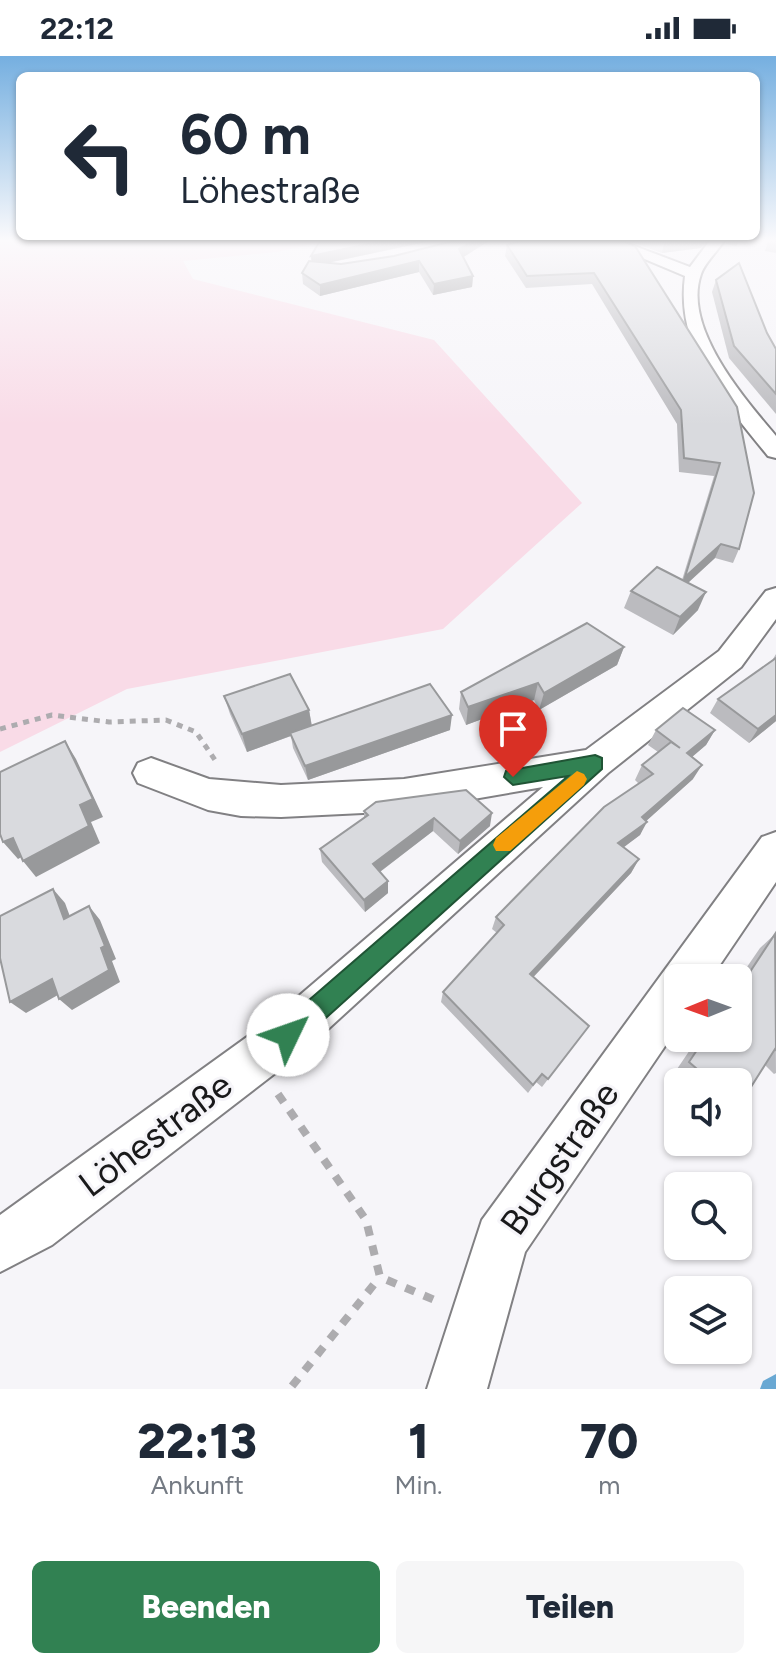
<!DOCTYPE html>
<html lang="de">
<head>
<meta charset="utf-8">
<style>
	:root { --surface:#fff; --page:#f6f6f7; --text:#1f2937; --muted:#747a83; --accent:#318152 }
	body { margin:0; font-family:Figtree,sans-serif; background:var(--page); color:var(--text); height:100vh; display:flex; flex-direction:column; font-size:30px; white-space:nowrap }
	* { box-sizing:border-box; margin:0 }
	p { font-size:26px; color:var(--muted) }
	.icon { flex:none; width:44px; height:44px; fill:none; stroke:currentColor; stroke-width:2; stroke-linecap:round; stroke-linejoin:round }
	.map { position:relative; height:1333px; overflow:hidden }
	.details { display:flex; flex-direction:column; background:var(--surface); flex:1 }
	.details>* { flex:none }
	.top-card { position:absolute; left:16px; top:16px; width:744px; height:168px; border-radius:12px; box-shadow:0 2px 6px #0004; background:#fff; color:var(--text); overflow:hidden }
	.needle { width:52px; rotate:269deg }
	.buttons { position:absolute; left:664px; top:908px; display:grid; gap:16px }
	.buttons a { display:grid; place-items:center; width:88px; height:88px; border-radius:12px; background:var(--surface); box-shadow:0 2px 6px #0004; font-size:40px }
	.pin { position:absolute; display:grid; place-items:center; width:68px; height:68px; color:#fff; margin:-82px -34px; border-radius:50% 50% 50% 0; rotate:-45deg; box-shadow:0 0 8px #0007 }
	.pin .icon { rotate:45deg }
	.me { position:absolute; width:88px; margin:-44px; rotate:48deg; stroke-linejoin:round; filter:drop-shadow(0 0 6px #0008) }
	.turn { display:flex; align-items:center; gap:28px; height:168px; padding:0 32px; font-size:36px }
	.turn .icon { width:104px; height:104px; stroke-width:2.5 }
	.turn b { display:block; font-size:56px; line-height:68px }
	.eta { display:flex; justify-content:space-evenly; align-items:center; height:136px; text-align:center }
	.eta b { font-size:48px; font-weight:800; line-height:56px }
	.button { display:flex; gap:16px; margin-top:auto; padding:16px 32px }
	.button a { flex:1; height:92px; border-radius:12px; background:var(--accent); color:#fff; font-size:32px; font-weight:800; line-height:92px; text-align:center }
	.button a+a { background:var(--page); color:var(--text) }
	.status { display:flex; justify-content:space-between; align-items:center; height:56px; padding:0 40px; background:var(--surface); direction:ltr }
	.status svg { height:22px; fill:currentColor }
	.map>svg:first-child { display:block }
	.green { fill:#f9dbe7 }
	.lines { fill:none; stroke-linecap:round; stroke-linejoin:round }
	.stream { fill:#69a8d3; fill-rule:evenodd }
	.minor-casing { stroke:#818083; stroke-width:4 }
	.path-far1 { stroke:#adacaf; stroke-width:5; stroke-dasharray:6 6; stroke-linecap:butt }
	.path { stroke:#adacaf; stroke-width:8; stroke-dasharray:10 10; stroke-linecap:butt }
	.minor { fill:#fff; fill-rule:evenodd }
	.wall { fill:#bbbbbf }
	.shaded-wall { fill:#98999b }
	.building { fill:#d9dade; stroke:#98999b; stroke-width:2 }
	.route { fill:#318152; stroke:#205435; stroke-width:2 }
	.slow { fill:#f59e0b }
	.labels { text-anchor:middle; stroke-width:6; stroke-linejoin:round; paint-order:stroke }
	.near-street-label { font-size:36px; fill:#19191a; stroke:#f6f5f9 }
</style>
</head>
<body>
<div class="status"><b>22:12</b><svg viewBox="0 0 49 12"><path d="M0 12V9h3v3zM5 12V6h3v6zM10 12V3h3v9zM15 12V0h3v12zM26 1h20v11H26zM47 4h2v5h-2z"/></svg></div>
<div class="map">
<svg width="776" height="1333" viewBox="0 0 776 1333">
	<rect width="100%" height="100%" fill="#f6f5f9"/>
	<path class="green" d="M 0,183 L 335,183 L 277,196 L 183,205 L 193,223 L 434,284 L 582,447 L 443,573 L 127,633 L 0,696 Z"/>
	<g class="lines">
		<path class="stream" d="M 776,1318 L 776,1333 L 760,1333 L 763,1325 Z"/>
		<defs>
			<g id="minor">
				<path d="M 597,183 L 616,183 L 690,211 L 711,183 L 725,183 C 719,194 705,206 701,218 C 682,272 745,343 776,380 L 776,402 L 768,400 C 725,346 675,294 685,220 Z"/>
				<path d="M 776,532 L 776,563 L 741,611 L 608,717 L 304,995 L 52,1189 L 0,1216 L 0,1159 L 272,963 L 543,731 L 404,755 L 281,761 L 241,760 L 208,754 L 138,727 L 133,717 L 138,707 L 151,702 L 209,723 L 281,729 L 404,723 L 586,694 L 719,595 L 766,535 Z"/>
				<path d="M 776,776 L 776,826 L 711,922 L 678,922 L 678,971 L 525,1196 L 487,1333 L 427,1333 L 482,1164 L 762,781 Z"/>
			</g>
		</defs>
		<use href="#minor" class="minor-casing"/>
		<path class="path-far1" d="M 0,673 L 52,659 L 109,666 L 166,664 L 196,676 L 215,704"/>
		<g class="path">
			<path d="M 278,1038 L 366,1164 L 380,1221 L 437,1245"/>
			<path d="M 292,1330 L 380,1221"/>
		</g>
		<use href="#minor" class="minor"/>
	</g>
	<g class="wall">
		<path d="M 440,183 L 328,207 L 341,208 L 394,200 L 461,183 L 492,183 L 463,201 L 473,220 L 472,231 L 433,239 L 419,216 L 320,240 L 303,228 L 302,217 L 312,205 L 311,200 Z"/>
		<path d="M 618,183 L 737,351 L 739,493 L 733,507 L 715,502 L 688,527 L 698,554 L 673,579 L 624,552 L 631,535 L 682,524 L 714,420 L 679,416 L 677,368 L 592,228 L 526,232 L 505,200 L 507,189 Z"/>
		<path d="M 623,183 L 709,183 L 701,192 L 662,197 Z"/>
		<path d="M 727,183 L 740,183 L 736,190 L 726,188 Z"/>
		<path d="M 769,183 L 776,183 L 776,197 L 765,195 Z"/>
		<path d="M 716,224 L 767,277 L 776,293 L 776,358 L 729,302 L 712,236 Z"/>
		<path d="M 624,591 L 617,609 L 539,654 L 534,644 L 466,669 L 459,653 L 461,636 Z"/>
		<path d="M 776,598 L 776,665 L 749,687 L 710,657 L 718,643 L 774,603 L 773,603 Z"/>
		<path d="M 224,640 L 309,654 L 312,670 L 450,674 L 308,724 L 293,692 L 291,680 L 247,696 L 230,658 Z"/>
		<path d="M 656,674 L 715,674 L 706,689 L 692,701 L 693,723 L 646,765 L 640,779 L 623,791 L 639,803 L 631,817 L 533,920 L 589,970 L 542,1031 L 536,1026 L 528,1037 L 441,946 L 443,936 L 497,877 L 492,873 L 496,861 L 639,728 L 635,724 L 642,709 L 658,696 L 648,689 Z"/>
		<path d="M 376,746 L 490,770 L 458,798 L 433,775 L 380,816 L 388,837 L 365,856 L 322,806 L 320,793 L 364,762 L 364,755 Z"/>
		<path d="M 775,878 L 776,1017 L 774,1018 L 765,1009 L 738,1051 L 738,1026 L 687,1026 L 675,1016 L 698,982 L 738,982 L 738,924 L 760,892 Z"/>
	</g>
	<g class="shaded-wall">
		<path d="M 392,183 L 440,183 L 312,210 L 311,200 Z"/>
		<path d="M 477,183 L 492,183 L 459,204 L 459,193 Z"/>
		<path d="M 689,183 L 709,183 L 701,192 L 662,197 L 664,186 Z"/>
		<path d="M 419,205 L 419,216 L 320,240 L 320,229 Z"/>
		<path d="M 473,220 L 472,231 L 433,239 L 434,228 Z"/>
		<path d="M 721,488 L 715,502 L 679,535 L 685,521 Z"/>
		<path d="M 706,536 L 698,554 L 673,579 L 680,561 Z"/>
		<path d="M 624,591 L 617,609 L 539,654 L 544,637 Z"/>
		<path d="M 538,627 L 534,644 L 466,669 L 468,651 Z"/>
		<path d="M 309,654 L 312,672 L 247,696 L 242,678 Z"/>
		<path d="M 452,659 L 450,674 L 308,724 L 305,710 Z"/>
		<path d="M 776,659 L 776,665 L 749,687 L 758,673 Z"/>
		<path d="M 715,674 L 706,689 L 679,712 L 687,697 Z"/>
		<path d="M 65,685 L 76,703 L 103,761 L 91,766 L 100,787 L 36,821 L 23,805 L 80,749 Z"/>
		<path d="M 702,709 L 693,723 L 635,775 L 642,761 Z"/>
		<path d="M 492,757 L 490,770 L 458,798 L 460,785 Z"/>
		<path d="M 434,762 L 433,775 L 373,821 L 373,808 Z"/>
		<path d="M 647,766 L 640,779 L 611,801 L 618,787 Z"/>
		<path d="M 13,782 L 27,798 L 18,803 L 3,786 Z"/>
		<path d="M 639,803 L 631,817 L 526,929 L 530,918 Z"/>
		<path d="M 388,825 L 388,837 L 365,856 L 364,844 Z"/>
		<path d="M 53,833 L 65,847 L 76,877 L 64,863 Z"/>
		<path d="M 89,850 L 100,864 L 116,903 L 112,905 L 120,926 L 72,954 L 59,943 L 101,892 Z"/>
		<path d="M 52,923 L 65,935 L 26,957 L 10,946 Z"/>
	</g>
	<g class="building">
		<path d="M 321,183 L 392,183 L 311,200 Z"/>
		<path d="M 461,183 L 477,183 L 459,193 L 473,220 L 434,228 L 419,205 L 320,229 L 302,217 L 309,205 L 341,208 L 394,200 Z"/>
		<path d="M 526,183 L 618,183 L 635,190 L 737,351 L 754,437 L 739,493 L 721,488 L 685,521 L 720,407 L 684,402 L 681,354 L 594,217 L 527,220 L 507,189 Z"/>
		<path d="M 655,183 L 689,183 L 664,186 Z"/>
		<path d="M 739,207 L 767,277 L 776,293 L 776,338 L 734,290 L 716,224 Z"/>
		<path d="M 657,511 L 706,536 L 680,561 L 631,535 Z"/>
		<path d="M 587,567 L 624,591 L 544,637 L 538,627 L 468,651 L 461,636 Z"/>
		<path d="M 776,602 L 776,659 L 758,673 L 718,643 Z"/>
		<path d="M 290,618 L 309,654 L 242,678 L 224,640 Z"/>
		<path d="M 430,628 L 452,659 L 305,710 L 290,677 Z"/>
		<path d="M 683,652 L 715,674 L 687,697 L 702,709 L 642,761 L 647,766 L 618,787 L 639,803 L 530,918 L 589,970 L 548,1023 L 542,1018 L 533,1029 L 443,936 L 504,869 L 496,861 L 604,751 L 653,718 L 642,709 L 671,686 L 680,692 L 656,674 Z"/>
		<path d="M 65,685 L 93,743 L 80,749 L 89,770 L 23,805 L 13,782 L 3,786 L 0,778 L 0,716 Z"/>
		<path d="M 466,734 L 492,757 L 460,785 L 434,762 L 373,808 L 388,825 L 364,844 L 320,793 L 368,759 L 364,755 L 376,746 Z"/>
		<path d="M 53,833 L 64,863 L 89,850 L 105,890 L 101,892 L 109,914 L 59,943 L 52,923 L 10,946 L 0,902 L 0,860 Z"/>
		<path d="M 775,878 L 776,994 L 775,993 L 739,1050 L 738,1049 L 738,1026 L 712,1026 L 689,1006 L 705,982 L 738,982 L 738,934 Z"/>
	</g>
	<linearGradient id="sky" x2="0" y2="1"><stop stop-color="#75afe0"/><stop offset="0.5" stop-color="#fbfafc"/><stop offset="1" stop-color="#fbfafc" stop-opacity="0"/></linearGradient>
	<rect width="776" height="369" fill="url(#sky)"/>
	<path class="route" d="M 595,699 L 602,702 L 602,713 L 297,988 L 288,991 L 279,988 L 276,979 L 279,970 L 568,720 L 513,729 L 504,721 L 506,715 Z"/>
	<path class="slow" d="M 577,715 L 584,718 L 587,723 L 584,729 L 510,795 L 496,795 L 493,789 L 496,782 Z"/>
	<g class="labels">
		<g class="near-street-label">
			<text transform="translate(155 1078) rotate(-37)" y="13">Löhestraße</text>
			<text transform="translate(559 1102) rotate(-55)" y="13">Burgstraße</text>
		</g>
	</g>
</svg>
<div class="buttons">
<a><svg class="needle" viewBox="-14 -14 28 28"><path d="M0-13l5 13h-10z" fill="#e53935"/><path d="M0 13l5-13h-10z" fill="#747a83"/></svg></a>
<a><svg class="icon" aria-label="sound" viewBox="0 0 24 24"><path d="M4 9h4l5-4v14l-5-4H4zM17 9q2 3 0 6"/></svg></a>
<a><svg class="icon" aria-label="search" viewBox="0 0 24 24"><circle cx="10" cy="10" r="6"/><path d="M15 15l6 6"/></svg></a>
<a><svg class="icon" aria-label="layers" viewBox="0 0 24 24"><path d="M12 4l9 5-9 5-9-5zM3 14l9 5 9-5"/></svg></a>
</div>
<div class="pin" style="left:513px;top:721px;background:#d93025"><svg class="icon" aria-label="arrive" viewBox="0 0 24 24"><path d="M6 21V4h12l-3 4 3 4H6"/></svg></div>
<svg class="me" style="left:288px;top:979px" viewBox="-20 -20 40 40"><circle r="19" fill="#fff"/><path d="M0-13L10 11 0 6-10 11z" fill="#318152"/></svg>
<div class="top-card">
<div class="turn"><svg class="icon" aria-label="left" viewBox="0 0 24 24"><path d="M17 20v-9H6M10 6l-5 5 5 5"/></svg><div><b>60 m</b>Löhestraße</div></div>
</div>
</div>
<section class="details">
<div class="eta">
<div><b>22:13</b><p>Ankunft</p></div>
<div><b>1</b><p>Min.</p></div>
<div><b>70</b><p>m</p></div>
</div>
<div class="button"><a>Beenden</a><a>Teilen</a></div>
</section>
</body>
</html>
